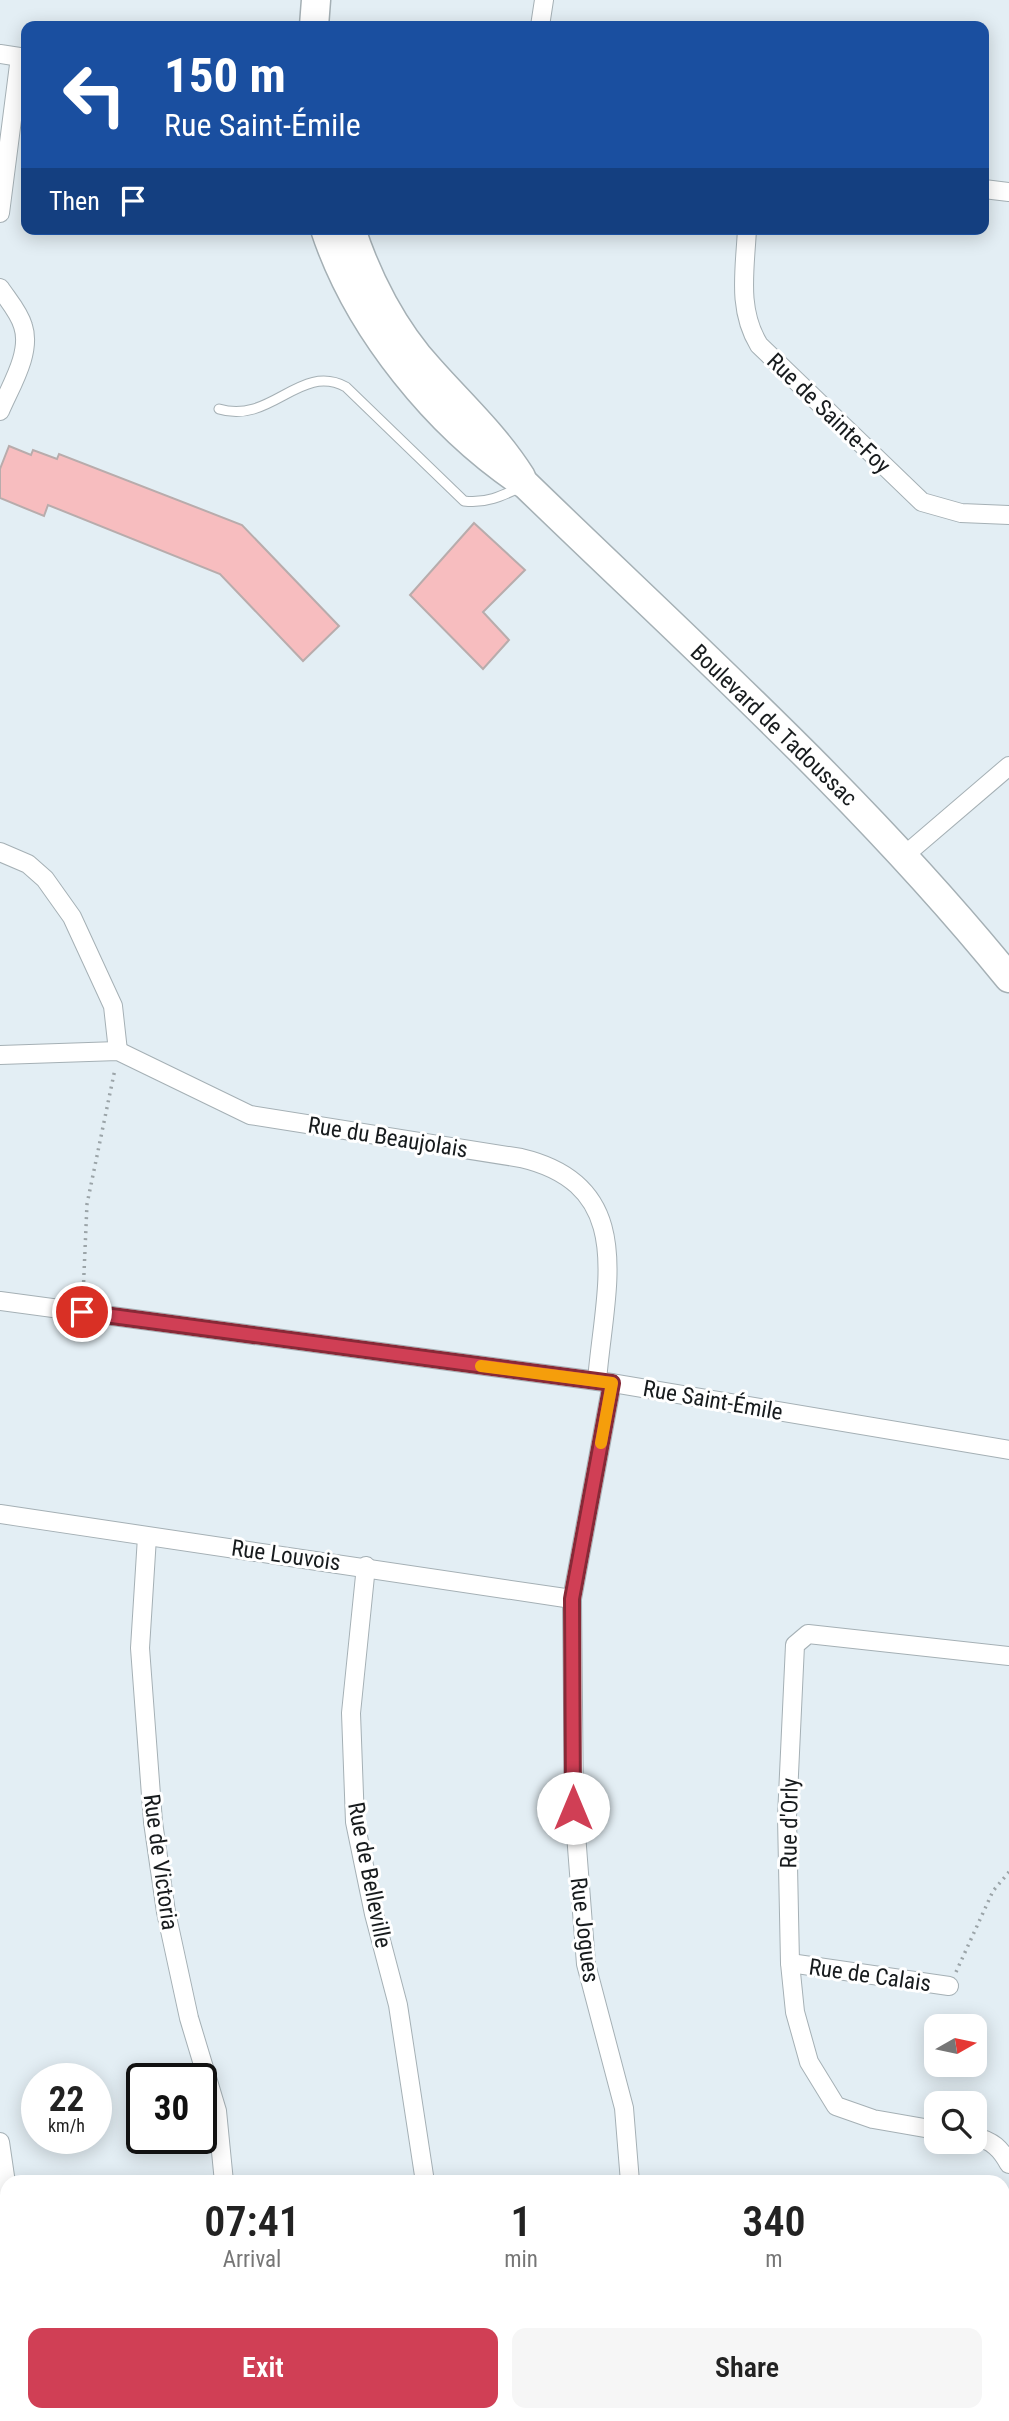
<!DOCTYPE html>
<html lang="en">
<head>
<meta charset="utf-8">
<style>
	:root { --surface:#fff; --page:#f6f6f6; --text:#222; --muted:#767676; --accent:#d03f55 }
	body { margin:0; font-family:"Roboto Condensed",sans-serif; background:var(--page); color:var(--text); height:100vh; display:flex; flex-direction:column; font-size:26px; white-space:nowrap }
	* { box-sizing:border-box; margin:0 }
	p { font-size:23px; color:var(--muted) }
	.icon { flex:none; width:38px; height:38px; fill:none; stroke:currentColor; stroke-width:2; stroke-linecap:round; stroke-linejoin:round }
	.map { position:relative; flex:1; overflow:hidden }
	.side { position:absolute; left:0px; top:2175px; width:1010px; height:247px; display:flex; flex-direction:column; background:var(--surface); border-radius:21px 21px 0 0; box-shadow:0 4px 18px #0003 }
	.side>* { flex:none }
	.top-card { position:absolute; left:21px; top:21px; width:968px; height:214px; border-radius:14px; box-shadow:0 4px 18px #0003; background:#1a4fa0; color:#fff; overflow:hidden }
	.needle { width:46px; rotate:81deg }
	.controls { position:absolute; left:924px; top:2014px; display:grid; gap:14px }
	.controls a { display:grid; place-items:center; width:63px; height:63px; border-radius:14px; background:var(--surface); box-shadow:0 4px 18px #0003; font-size:35px }
	.speed { position:absolute; left:21px; top:2063px; display:flex; gap:14px; font-size:35px; font-weight:700; text-align:center }
	.speed>* { display:grid; place-content:center; width:91px; height:91px; border-radius:50%; background:var(--surface); box-shadow:0 4px 18px #0003; line-height:1 }
	.speed small { font-size:18px; font-weight:400 }
	.speed .limit { border:4px solid #111; border-radius:10px; background:#fff; color:#111 }
	.pin { position:absolute; display:grid; place-items:center; width:60px; height:60px; color:#fff; margin:-30px; border:4px solid #fff; border-radius:50%; box-shadow:0 2px 7px #0007 }
	.me { position:absolute; width:77px; margin:-38px; rotate:0deg; stroke-linejoin:round; filter:drop-shadow(0 0 5px #0008) }
	.turn { display:flex; align-items:center; gap:24px; height:147px; padding:0 28px; font-size:32px }
	.turn .icon { width:91px; height:91px; stroke-width:2.5 }
	.turn b { display:block; font-size:49px; line-height:60px }
	.then { display:flex; align-items:center; height:66px; padding:0 28px; background:#0003; gap:14px; font-size:26px }
	.eta { display:flex; justify-content:space-evenly; align-items:center; height:119px; text-align:center }
	.eta b { font-size:42px; font-weight:600; line-height:49px }
	.action { display:flex; gap:14px; margin-top:auto; padding:14px 28px }
	.action a { flex:1; height:80px; border-radius:14px; background:var(--accent); color:#fff; font-size:28px; font-weight:600; line-height:80px; text-align:center }
	.action a+a { background:var(--page); color:var(--text) }
	.map>svg:first-child { display:block }
	.building { fill:#f7bdbf; stroke:#b8acac; stroke-width:2 }
	.lines { fill:none; stroke-linecap:round; stroke-linejoin:round }
	.lane-casing { stroke:#a5b0b5; stroke-width:11 }
	.street-casing { stroke:#a5b0b5; stroke-width:20 }
	.primary-casing { stroke:#a5b0b5; stroke-width:31 }
	.path { stroke:#9ba4a8; stroke-width:3.5; stroke-dasharray:2 5; stroke-linecap:butt }
	.lane { stroke:#fff; stroke-width:9 }
	.street { stroke:#fff; stroke-width:18 }
	.primary { stroke:#fff; stroke-width:28 }
	.route-casing { stroke:#872937; stroke-width:18 }
	.route { stroke:#d03f55; stroke-width:12 }
	.slow { stroke:#f59e0b; stroke-width:12 }
	.labels { text-anchor:middle; stroke-width:6; stroke-linejoin:round; paint-order:stroke }
	.street-label { font-size:23px; fill:#171b1d; stroke:#fff }
</style>
</head>
<body>
<div class="map">
<svg width="1009" height="2421" viewBox="0 0 1009 2421">
	<rect width="100%" height="100%" fill="#e3eef4"/>
	<g class="building">
		<path d="M 9,446 L 31,455 L 33,450 L 57,459 L 59,454 L 242,525 L 339,626 L 303,661 L 220,574 L 48,505 L 44,516 L 0,498 L 0,469 Z"/>
		<path d="M 474,523 L 525,570 L 483,612 L 509,640 L 483,669 L 410,595 Z"/>
	</g>
	<g class="lines">
		<defs>
			<path id="lane" d="M 219,409 C 271,425 300,362 346,387 L 464,501 C 485,504 502,496 521,487"/>
			<g id="street">
				<path d="M 540,26 L 544,0"/>
				<path d="M 0,54 L 26,58"/>
				<path d="M 984,189 L 1009,192"/>
				<path d="M 0,213 L 20,57"/>
				<path d="M 747,229 C 745,270 737,309 759,345 L 922,502 L 961,513 L 1009,515"/>
				<path d="M 0,288 C 8,300 19,312 23,326 C 32,353 10,387 0,411"/>
				<path d="M 0,852 L 28,864 L 45,879 L 72,917 L 113,1006 L 118,1051"/>
				<path d="M 905,855 L 1009,766"/>
				<path d="M 0,1055 L 118,1051 L 250,1115 L 521,1158 C 640,1186 604,1290 597,1381"/>
				<path d="M 0,1301 L 612,1383 L 1009,1450"/>
				<path d="M 612,1383 L 572,1599 L 574,1808 L 586,1964 L 624,2108 L 630,2182"/>
				<path d="M 0,1514 L 572,1599"/>
				<path d="M 147,1537 L 140,1648 L 153,1822 L 166,1912 L 189,2018 L 217,2111 L 224,2182"/>
				<path d="M 366,1566 L 351,1713 L 355,1822 L 374,1914 L 398,2005 L 425,2182"/>
				<path d="M 790,1963 L 949,1986"/>
				<path d="M 936,2130 L 873,2119 L 836,2106 L 809,2062 L 795,2012 L 790,1963 L 787,1817 L 795,1645 L 808,1634 L 1009,1656"/>
				<path d="M 975,2137 C 992,2140 1001,2149 1009,2164"/>
				<path d="M 0,2142 L 7,2190"/>
				<path d="M 1003,2241 L 1009,2201"/>
				<path d="M 2,2421 L 7,2385"/>
				<path d="M 406,2421 L 407,2415"/>
			</g>
			<g id="primary">
				<path d="M 314,26 L 316,0"/>
				<path d="M 325,229 C 358,329 439,428 526,485 C 691,645 864,799 1009,978"/>
				<path d="M 351,229 C 367,279 394,331 430,370 C 462,406 495,436 521,477"/>
			</g>
		</defs>
		<use href="#lane" class="lane-casing"/>
		<use href="#street" class="street-casing"/>
		<use href="#primary" class="primary-casing"/>
		<g class="path">
			<path d="M 83,1296 L 87,1204 L 115,1069"/>
			<path d="M 956,1972 L 993,1891 L 1009,1872"/>
		</g>
		<use href="#lane" class="lane"/>
		<use href="#street" class="street"/>
		<use href="#primary" class="primary"/>
	</g>
	<g class="lines">
		<defs>
			<path id="route" d="M 82,1312 L 612,1383 L 572,1599 L 573,1808"/>
		</defs>
		<use href="#route" class="route-casing"/>
		<use href="#route" class="route"/>
		<path class="slow" d="M 481,1366 L 612,1383 L 601,1443"/>
	</g>
	<g class="labels">
		<g class="street-label">
			<text transform="translate(829 413) rotate(44)" y="8">Rue de Sainte-Foy</text>
			<text transform="translate(774 725) rotate(44)" y="8">Boulevard de Tadoussac</text>
			<text transform="translate(388 1137) rotate(9)" y="8">Rue du Beaujolais</text>
			<text transform="translate(713 1400) rotate(10)" y="8">Rue Saint-Émile</text>
			<text transform="translate(286 1555) rotate(8)" y="8">Rue Louvois</text>
			<text transform="translate(789 1823) rotate(-89)" y="8">Rue d'Orly</text>
			<text transform="translate(161 1862) rotate(82)" y="8">Rue de Victoria</text>
			<text transform="translate(370 1875) rotate(79)" y="8">Rue de Belleville</text>
			<text transform="translate(585 1930) rotate(83)" y="8">Rue Jogues</text>
			<text transform="translate(870 1975) rotate(8)" y="8">Rue de Calais</text>
		</g>
	</g>
</svg>
<div class="controls">
<a><svg class="needle" viewBox="-14 -14 28 28"><path d="M0-13l5 13h-10z" fill="#e53935"/><path d="M0 13l5-13h-10z" fill="#767676"/></svg></a>
<a><svg class="icon" aria-label="search" viewBox="0 0 24 24"><circle cx="10" cy="10" r="6"/><path d="M15 15l6 6"/></svg></a>
</div>
<div class="speed"><div>22<small>km/h</small></div><div class="limit">30</div></div>
<div class="pin" style="left:82px;top:1312px;background:#d93025"><svg class="icon" aria-label="arrive" viewBox="0 0 24 24"><path d="M6 21V4h12l-3 4 3 4H6"/></svg></div>
<svg class="me" style="left:573px;top:1808px" viewBox="-20 -20 40 40"><circle r="19" fill="#fff"/><path d="M0-13L10 11 0 6-10 11z" fill="#d03f55"/></svg>
<div class="top-card">
<div class="turn"><svg class="icon" aria-label="left" viewBox="0 0 24 24"><path d="M17 20v-9H6M10 6l-5 5 5 5"/></svg><div><b>150 m</b>Rue Saint-Émile</div></div>
<div class="then">Then<svg class="icon" aria-label="arrive" viewBox="0 0 24 24"><path d="M6 21V4h12l-3 4 3 4H6"/></svg></div>
</div>
<section class="side">
<div class="eta">
<div><b>07:41</b><p>Arrival</p></div>
<div><b>1</b><p>min</p></div>
<div><b>340</b><p>m</p></div>
</div>
<div class="action"><a>Exit</a><a>Share</a></div>
</section>
</div>
</body>
</html>
